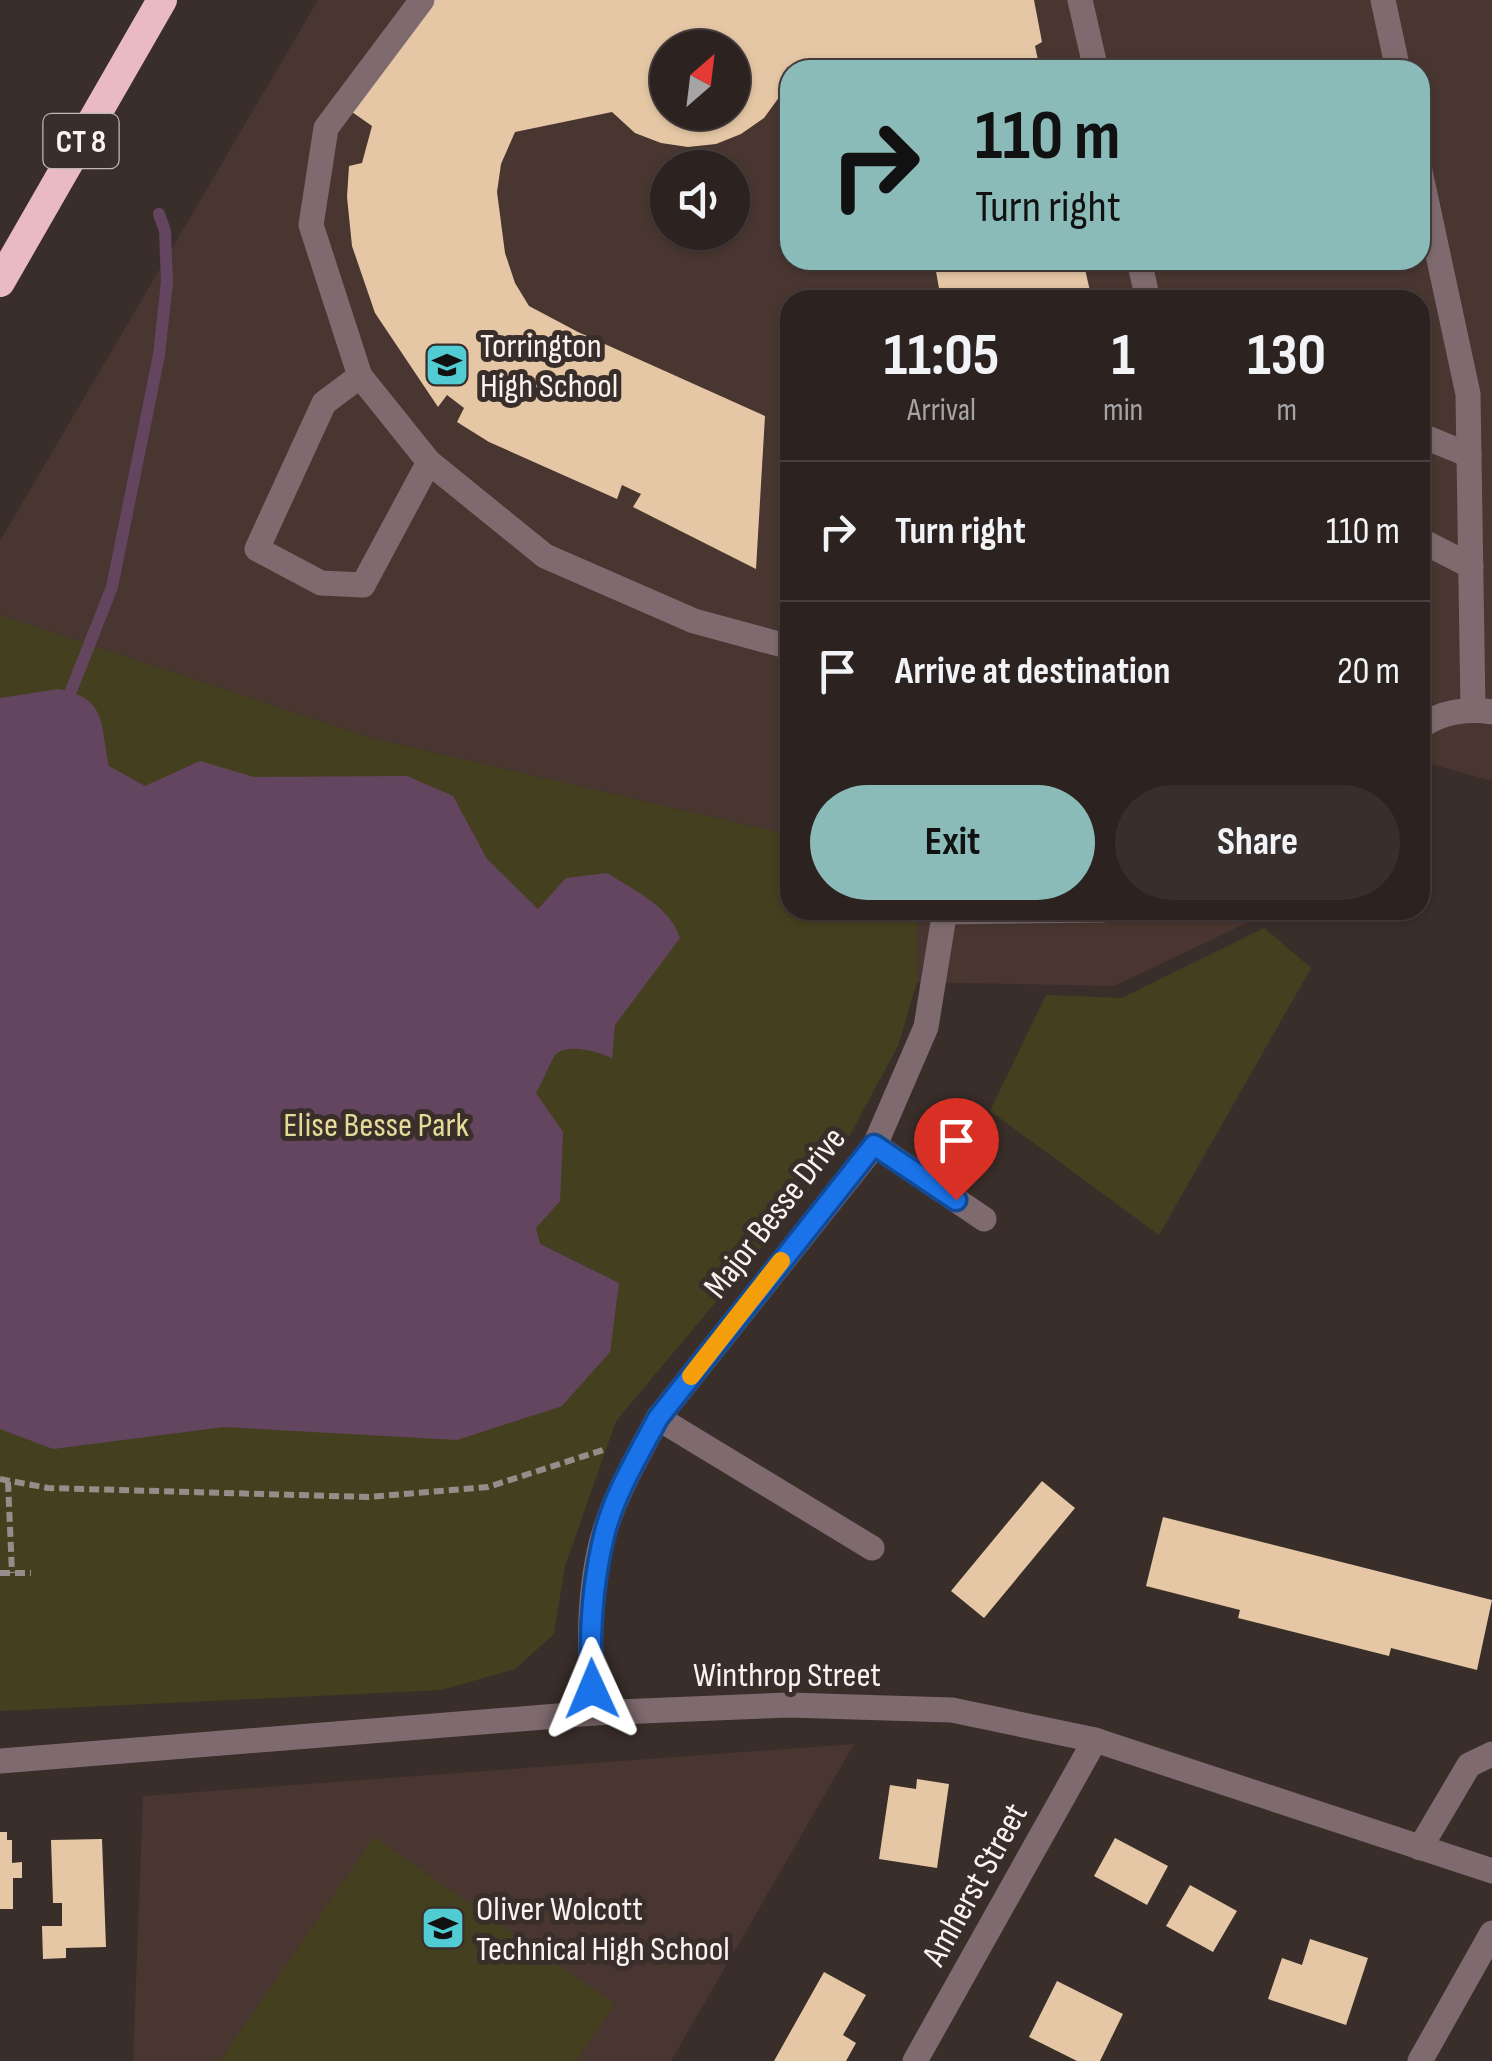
<!DOCTYPE html>
<html lang="en">
<head>
<meta charset="utf-8">
<style>
	:root { --surface:#2c2220; --page:#382f2d; --text:#f1f3f6; --muted:#a6a4a5; --line:#483f3e; --accent:#8bbbb9 }
	body { margin:0; font-family:"Sofia Sans Condensed",sans-serif; background:var(--page); color:var(--text); height:100vh; display:flex; flex-direction:column; font-size:38px; white-space:nowrap }
	* { box-sizing:border-box; margin:0 }
	p { font-size:32px; color:var(--muted) }
	.icon { flex:none; width:55px; height:55px; fill:none; stroke:currentColor; stroke-width:2; stroke-linecap:round; stroke-linejoin:round }
	.map { position:relative; flex:1; overflow:hidden }
	.sheet { position:absolute; left:780px; top:290px; width:650px; height:630px; display:flex; flex-direction:column; background:var(--surface); border-radius:30px; box-shadow:0 2px 8px #0004,0 0 0 2px var(--line) }
	.sheet>* { flex:none }
	.banner { position:absolute; left:780px; top:60px; width:650px; height:210px; border-radius:30px; box-shadow:0 2px 8px #0004,0 0 0 2px var(--line); background:#8bbbb9; color:#111; overflow:hidden }
	.needle { width:65px; rotate:28deg }
	.fabs { position:absolute; left:650px; top:30px; display:grid; gap:20px }
	.fabs a { display:grid; place-items:center; width:100px; height:100px; border-radius:50%; background:var(--surface); box-shadow:0 2px 8px #0004,0 0 0 2px var(--line); font-size:50px }
	.pin { position:absolute; display:grid; place-items:center; width:85px; height:85px; color:#fff; margin:-102px -42px; border-radius:50% 50% 50% 0; rotate:-45deg; box-shadow:0 0 10px #0007 }
	.pin .icon { rotate:45deg }
	.me { position:absolute; width:110px; margin:-55px; rotate:359deg; stroke-linejoin:round; filter:drop-shadow(0 0 8px #0008) }
	.turn { display:flex; align-items:center; gap:35px; height:210px; padding:0 30px; font-size:45px }
	.turn .icon { width:130px; height:130px; stroke-width:2.5 }
	.turn b { display:block; font-size:70px; line-height:85px }
	.eta { display:flex; justify-content:space-evenly; align-items:center; height:170px; text-align:center }
	.eta b { font-size:60px; font-weight:700; line-height:70px }
	.primary-button { display:flex; gap:20px; margin-top:auto; padding:20px 30px }
	.primary-button a { flex:1; height:115px; border-radius:60px; background:var(--accent); color:#111; font-size:40px; font-weight:700; line-height:115px; text-align:center }
	.primary-button a+a { background:var(--page); color:var(--text) }
	ul { padding:0; list-style:none }
	li { display:flex; align-items:center; gap:30px; height:140px; padding:0 30px; border-top:2px solid var(--line) }
	li div { flex:1 }
	li b { display:block; font-size:38px }
	li em { font-style:normal }
	.map>svg:first-child { display:block }
	.built { fill:#493630; fill-rule:evenodd }
	.green { fill:#44401f }
	.water { fill:#64455f }
	.lines { fill:none; stroke-linecap:round; stroke-linejoin:round }
	.stream { stroke:#64455f; stroke-width:12 }
	.building { fill:#e5c7a5; fill-rule:evenodd }
	.path { stroke:#978c89; stroke-width:6; stroke-dasharray:10 5; stroke-linecap:butt }
	.minor { stroke:#7f6b6f; stroke-width:25 }
	.highway { stroke:#eabac3; stroke-width:30 }
	.route-casing { stroke:#114b97; stroke-width:25 }
	.route { stroke:#1a73e8; stroke-width:18 }
	.slow { stroke:#f59e0b; stroke-width:18 }
	.labels { text-anchor:middle; stroke-width:10; stroke-linejoin:round; paint-order:stroke }
	.shield { fill:#3a2e2a; stroke:#c1b8b5; stroke-width:2.5 }
	.shield-label { font-size:32px; font-weight:bold; fill:#fbf3f0 }
	.poi-label { font-size:35px; fill:#fbf3f0; stroke:#3a2e2a; text-anchor:start }
	.park-label { font-size:35px; fill:#e3db97; stroke:#3a2e2a }
	.street-label { font-size:35px; fill:#fbf3f0; stroke:#3a2e2a }
</style>
</head>
<body>
<div class="map">
<svg width="1492" height="2061" viewBox="0 0 1492 2061">
	<rect width="100%" height="100%" fill="#3a2e2a"/>
	<g class="built">
		<path d="M 318,0 L 1492,0 L 1492,781 L 1420,761 L 1420,300 L 790,300 L 790,835 L 367,737 L 0,615 L 0,541 ZM 668,48 L 732,48 L 732,112 L 668,112 ZM 790,70 L 1420,70 L 1420,260 L 790,260 ZM 668,168 L 732,168 L 732,232 L 668,232 Z"/>
		<path d="M 917,910 L 1274,910 L 1114,986 L 917,982 Z"/>
		<path d="M 854,1744 L 671,2061 L 133,2061 L 143,1796 Z"/>
	</g>
	<g class="green">
		<path d="M 0,615 L 367,737 L 790,835 L 790,910 L 917,910 L 917,982 L 898,1046 L 839,1155 L 616,1421 L 565,1566 L 554,1634 L 515,1669 L 441,1690 L 0,1711 Z"/>
		<path d="M 1264,928 L 1311,968 L 1159,1235 L 990,1111 L 1046,995 L 1122,998 Z"/>
		<path d="M 374,1837 L 615,2004 L 576,2061 L 220,2061 Z"/>
	</g>
	<path class="water" d="M 59,689 C 108,699 100,724 109,766 L 145,786 L 200,761 L 254,777 L 407,776 L 453,796 L 487,859 L 538,909 L 566,878 L 607,873 C 633,890 670,906 680,938 L 615,1025 L 612,1058 C 599,1052 568,1042 555,1055 C 553,1057 540,1087 536,1093 L 563,1132 L 560,1201 L 536,1228 L 540,1244 L 619,1283 L 610,1352 L 562,1406 L 457,1440 L 224,1427 L 53,1449 L 0,1429 L 0,698 Z"/>
	<g class="lines">
		<path class="stream" d="M 71,691 L 112,587 L 159,355 L 167,282 L 165,231 L 159,214"/>
	</g>
	<g class="building">
		<path d="M 431,0 L 1034,0 L 1042,42 L 1035,46 L 1040,70 L 900,70 L 898,58 L 824,70 L 790,70 L 780,96 L 764,118 L 741,134 L 716,144 L 688,147 L 661,143 L 635,133 L 612,112 L 515,132 L 501,164 L 497,192 L 505,253 L 515,283 L 529,306 L 578,332 L 765,416 L 756,569 L 633,507 L 641,494 L 622,485 L 617,499 L 489,442 L 457,422 L 464,408 L 447,395 L 438,407 L 375,313 L 352,246 L 347,197 L 349,166 L 362,163 L 372,126 L 352,112 ZM 668,48 L 732,48 L 732,112 L 668,112 Z"/>
		<path d="M 934,260 L 1083,260 L 1092,300 L 941,300 Z"/>
		<path d="M 1042,1481 L 1075,1508 L 984,1618 L 951,1591 Z"/>
		<path d="M 1163,1517 L 1492,1600 L 1477,1670 L 1391,1648 L 1389,1656 L 1238,1618 L 1240,1610 L 1146,1586 Z"/>
		<path d="M 917,1779 L 949,1784 L 937,1868 L 879,1859 L 890,1785 L 916,1789 Z"/>
		<path d="M 0,1832 L 7,1832 L 7,1840 L 12,1840 L 12,1863 L 22,1862 L 22,1878 L 13,1878 L 13,1909 L 0,1909 Z"/>
		<path d="M 1115,1838 L 1168,1866 L 1147,1905 L 1094,1876 Z"/>
		<path d="M 102,1839 L 106,1947 L 66,1948 L 66,1958 L 43,1959 L 42,1926 L 62,1926 L 62,1903 L 53,1903 L 51,1840 Z"/>
		<path d="M 1190,1885 L 1237,1911 L 1213,1952 L 1166,1926 Z"/>
		<path d="M 1310,1939 L 1368,1958 L 1346,2025 L 1268,1999 L 1282,1958 L 1302,1965 Z"/>
		<path d="M 824,1972 L 866,1995 L 843,2035 L 856,2043 L 846,2061 L 774,2061 Z"/>
		<path d="M 1057,1981 L 1123,2014 L 1100,2061 L 1077,2061 L 1029,2037 Z"/>
	</g>
	<g class="lines">
		<g class="path">
			<path d="M 0,1479 L 48,1488 L 369,1497 L 488,1487 L 606,1449"/>
			<path d="M 8,1482 L 12,1573"/>
			<path d="M 0,1573 L 31,1573"/>
		</g>
		<g class="minor">
			<path d="M 422,0 L 326,128 L 311,225 L 360,376 L 324,403 L 257,549 L 321,583 L 363,585 L 429,462 L 545,556 L 694,621 L 790,647"/>
			<path d="M 1080,0 L 1096,70"/>
			<path d="M 1383,0 L 1398,70"/>
			<path d="M 1420,171 L 1468,394 L 1473,709"/>
			<path d="M 1139,260 L 1148,300"/>
			<path d="M 360,376 L 429,462"/>
			<path d="M 1420,435 L 1469,455"/>
			<path d="M 1420,540 L 1471,566"/>
			<path d="M 1420,727 C 1441,712 1467,708 1492,712"/>
			<path d="M 945,912 L 1103,910"/>
			<path d="M 875,1145 L 984,1219"/>
			<path d="M 658,1418 L 872,1548"/>
			<path d="M 594,1713 C 589,1654 587,1588 605,1530 C 617,1491 639,1454 658,1418 L 875,1145 L 926,1027 L 945,910"/>
			<path d="M 0,1761 L 594,1713 L 789,1705 L 952,1710 L 1095,1740 L 1492,1871"/>
			<path d="M 1420,1848 L 1469,1765 L 1492,1754"/>
			<path d="M 915,2061 L 1095,1740"/>
			<path d="M 1420,2061 L 1492,1933"/>
		</g>
		<path class="highway" d="M 0,282 L 162,0"/>
	</g>
	<g class="lines">
		<defs>
			<path id="route" d="M 592,1689 C 589,1638 592,1583 605,1532 C 615,1493 639,1454 658,1418 L 874,1145 L 956,1200"/>
		</defs>
		<use href="#route" class="route-casing"/>
		<use href="#route" class="route"/>
		<path class="slow" d="M 691,1376 L 781,1261"/>
	</g>
	<defs>
		<symbol id="school-square" viewBox="-11 -11 22 22"><rect x="-9" y="-9" width="18" height="18" rx="4" fill="#51ccd2" stroke="#3a2e2a"/><path d="M0-5L7-2L0 1L-7-2ZM-4 1L0 2.5L4 1V4Q0 6-4 4Z" fill="#111"/></symbol>
	</defs>
	<g fill-rule="evenodd">
		<use href="#school-square" x="422" y="340" width="50" height="50"/>
		<use href="#school-square" x="418" y="1903" width="50" height="50"/>
	</g>
	<g class="labels">
		<rect class="shield" x="43.5" y="114" width="75" height="54" rx="8"/>
		<g class="shield-label">
			<text x="81" y="152">CT 8</text>
		</g>
		<g class="poi-label">
			<text x="480" y="357">Torrington<tspan x="480" dy="40">High School</tspan></text>
			<text x="476" y="1920">Oliver Wolcott<tspan x="476" dy="40">Technical High School</tspan></text>
		</g>
		<g class="park-label">
			<text x="376" y="1136">Elise Besse Park</text>
		</g>
		<g class="street-label">
			<text transform="translate(774 1212) rotate(-52)" y="12">Major Besse Drive</text>
			<text x="787" y="1686">Winthrop Street</text>
			<text transform="translate(974 1884) rotate(-61)" y="12">Amherst Street</text>
		</g>
	</g>
</svg>
<div class="fabs">
<a><svg class="needle" viewBox="-14 -14 28 28"><path d="M0-13l5 13h-10z" fill="#e53935"/><path d="M0 13l5-13h-10z" fill="#a6a4a5"/></svg></a>
<a><svg class="icon" aria-label="sound" viewBox="0 0 24 24"><path d="M4 9h4l5-4v14l-5-4H4zM17 9q2 3 0 6"/></svg></a>
</div>
<div class="pin" style="left:956px;top:1200px;background:#d93025"><svg class="icon" aria-label="arrive" viewBox="0 0 24 24"><path d="M6 21V4h12l-3 4 3 4H6"/></svg></div>
<svg class="me" style="left:592px;top:1689px" viewBox="-20 -20 40 40"><path d="M0-17L14 15 0 8-14 15z" fill="#1a73e8" stroke="#fff" stroke-width="4"/></svg>
<div class="banner">
<div class="turn"><svg class="icon" aria-label="right" viewBox="0 0 24 24"><path d="M7 20v-9h11M14 6l5 5-5 5"/></svg><div><b>110 m</b>Turn right</div></div>
</div>
<section class="sheet">
<div class="eta">
<div><b>11:05</b><p>Arrival</p></div>
<div><b>1</b><p>min</p></div>
<div><b>130</b><p>m</p></div>
</div>
<ul>
<li><svg class="icon" aria-label="right" viewBox="0 0 24 24"><path d="M7 20v-9h11M14 6l5 5-5 5"/></svg><div><b>Turn right</b></div><em>110 m</em></li>
<li><svg class="icon" aria-label="arrive" viewBox="0 0 24 24"><path d="M6 21V4h12l-3 4 3 4H6"/></svg><div><b>Arrive at destination</b></div><em>20 m</em></li>
</ul>
<div class="primary-button"><a>Exit</a><a>Share</a></div>
</section>
</div>
</body>
</html>
